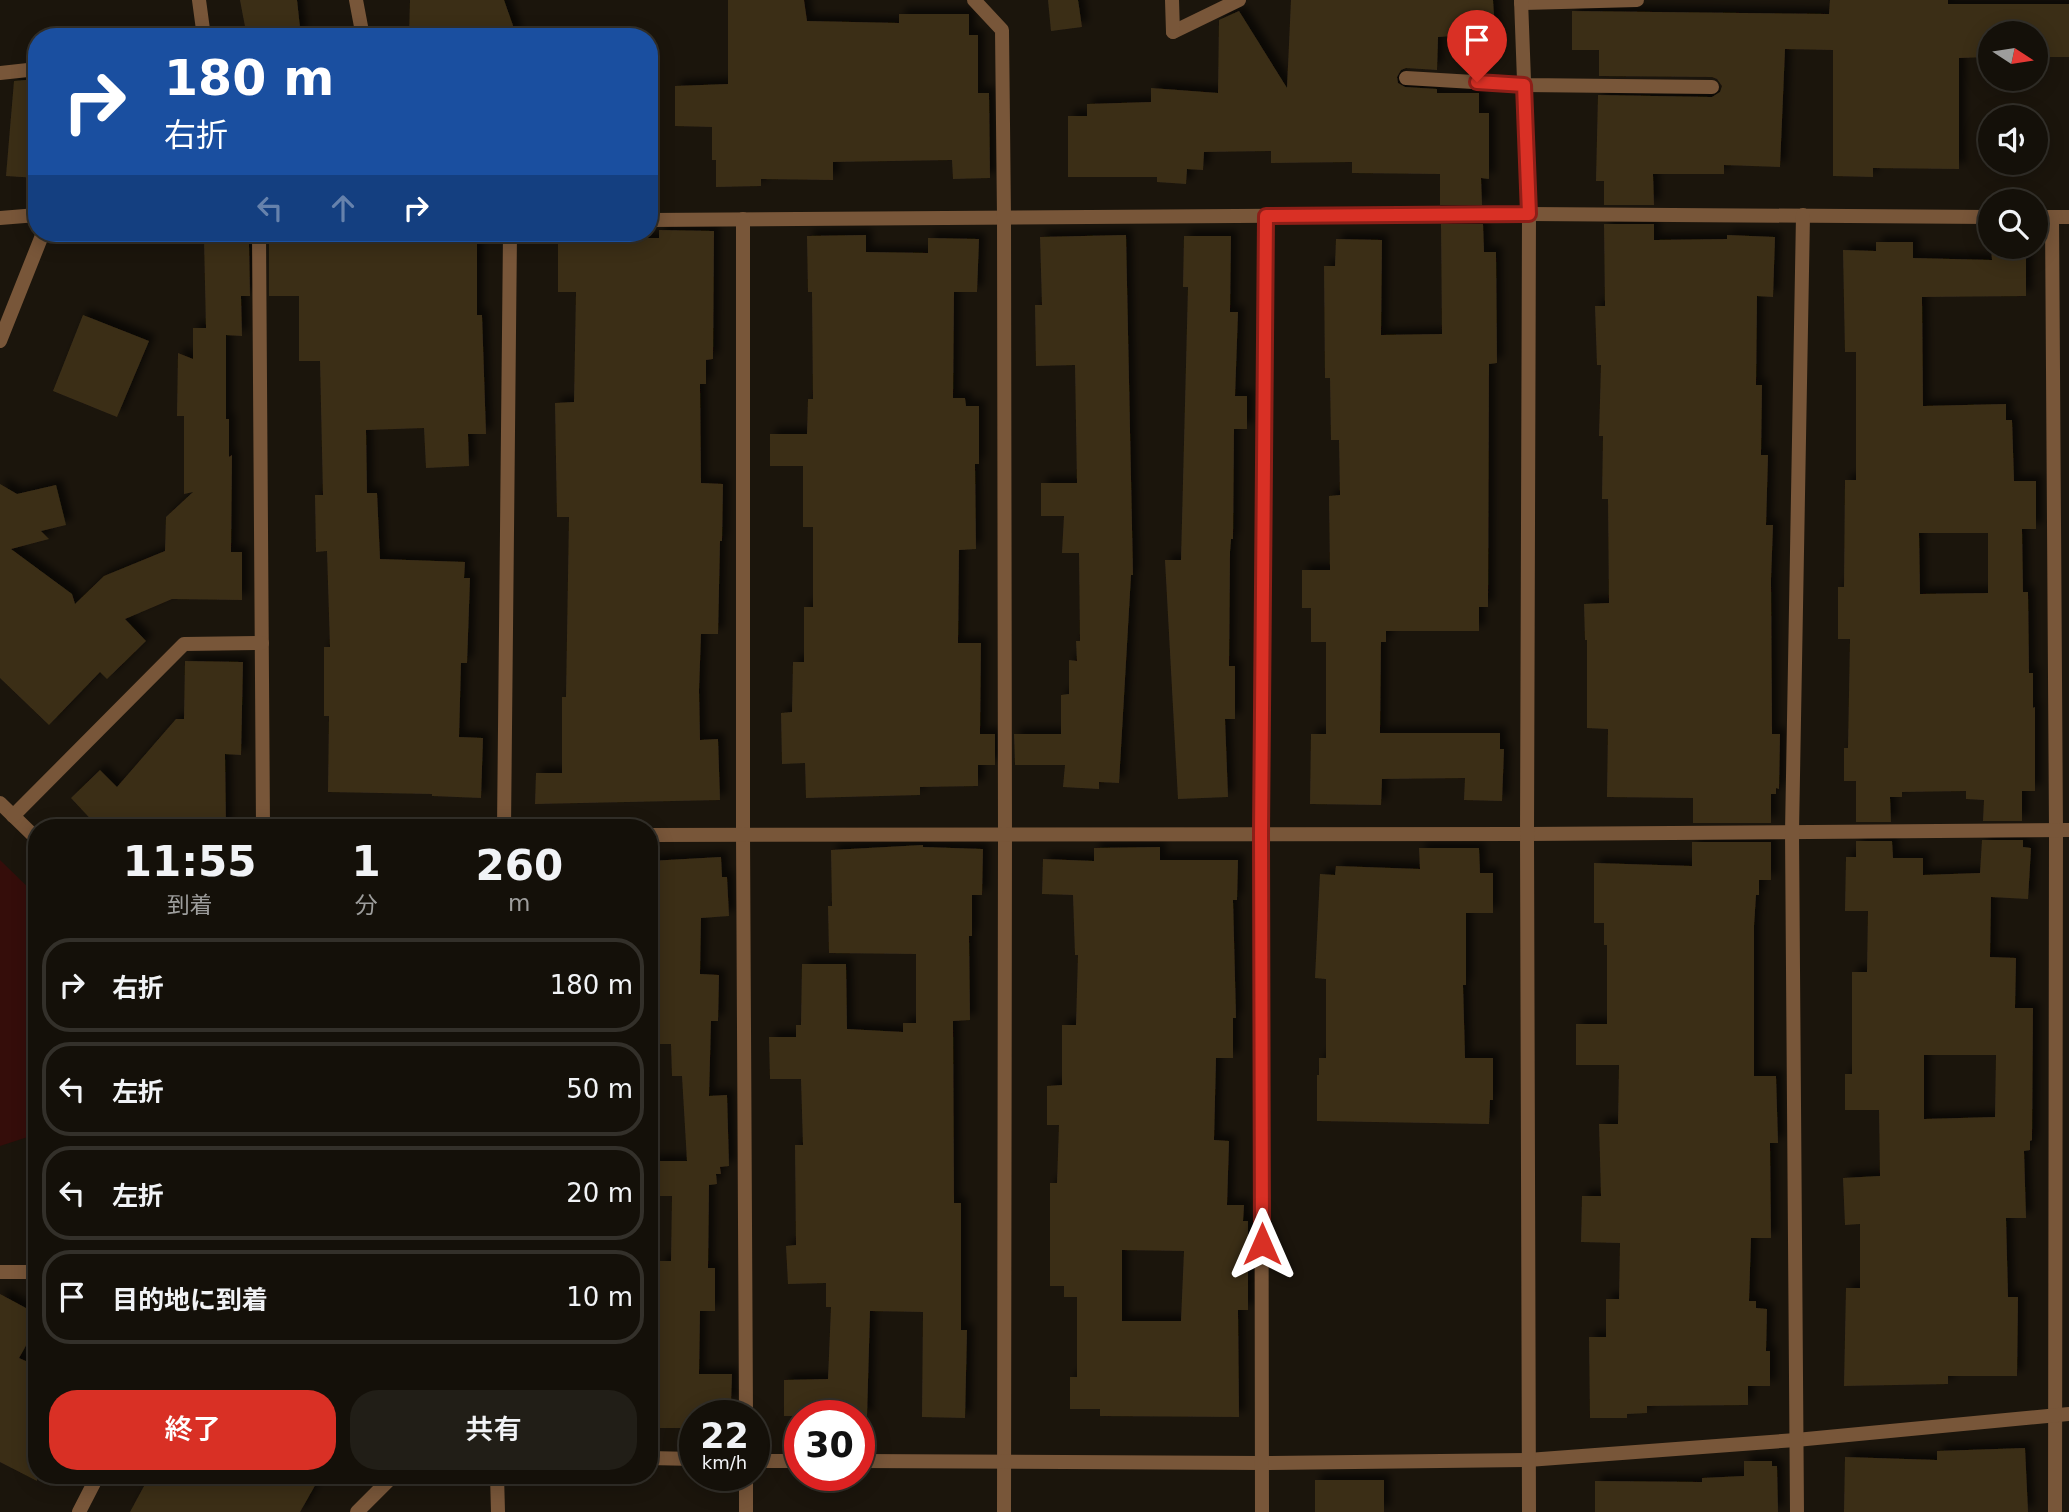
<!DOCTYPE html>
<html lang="ja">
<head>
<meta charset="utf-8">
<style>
	:root { --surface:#141009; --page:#211e17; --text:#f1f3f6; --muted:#9d9d9c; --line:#33302a; --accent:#d93025 }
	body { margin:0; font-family:"DejaVu Sans","Noto Sans JP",sans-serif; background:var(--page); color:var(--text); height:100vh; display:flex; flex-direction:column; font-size:26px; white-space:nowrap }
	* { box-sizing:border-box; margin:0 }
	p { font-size:23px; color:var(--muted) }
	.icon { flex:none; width:38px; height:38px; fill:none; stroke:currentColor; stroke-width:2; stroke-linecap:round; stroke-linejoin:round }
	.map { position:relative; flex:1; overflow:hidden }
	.panel { position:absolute; left:28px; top:819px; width:630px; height:665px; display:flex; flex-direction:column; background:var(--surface); border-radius:28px; box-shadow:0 4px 18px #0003,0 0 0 2px var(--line) }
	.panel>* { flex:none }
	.hud { position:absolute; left:28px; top:28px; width:630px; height:214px; border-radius:28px; box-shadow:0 4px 18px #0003,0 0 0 2px var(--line); background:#1a4fa0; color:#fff; overflow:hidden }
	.needle { width:46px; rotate:102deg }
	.fabs { position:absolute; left:1978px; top:21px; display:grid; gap:14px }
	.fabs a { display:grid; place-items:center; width:70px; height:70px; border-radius:50%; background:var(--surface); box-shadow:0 4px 18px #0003,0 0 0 2px var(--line); font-size:35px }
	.speed { position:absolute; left:679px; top:1400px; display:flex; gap:14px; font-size:35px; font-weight:700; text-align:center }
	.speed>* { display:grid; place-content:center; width:91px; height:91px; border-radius:50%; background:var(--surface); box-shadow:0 4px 18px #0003,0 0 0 2px var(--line); line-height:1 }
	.speed small { font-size:18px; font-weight:400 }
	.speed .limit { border:10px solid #d22; background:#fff; color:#111 }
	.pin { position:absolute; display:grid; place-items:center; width:60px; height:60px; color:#fff; margin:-72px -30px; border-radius:50% 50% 50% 0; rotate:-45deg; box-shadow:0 0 7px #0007 }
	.pin .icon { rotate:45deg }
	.me { position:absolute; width:77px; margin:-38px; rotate:0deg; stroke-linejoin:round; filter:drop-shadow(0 0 5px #0008) }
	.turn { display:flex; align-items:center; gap:24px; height:147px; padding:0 21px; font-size:32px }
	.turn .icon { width:91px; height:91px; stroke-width:2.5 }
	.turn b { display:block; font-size:49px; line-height:60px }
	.lanes { display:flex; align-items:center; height:66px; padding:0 21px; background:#0003; justify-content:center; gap:35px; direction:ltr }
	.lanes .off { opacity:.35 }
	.eta { display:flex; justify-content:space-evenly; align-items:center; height:119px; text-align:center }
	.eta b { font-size:42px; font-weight:600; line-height:49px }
	.primary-button { display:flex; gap:14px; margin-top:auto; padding:14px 21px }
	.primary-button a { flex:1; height:80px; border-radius:28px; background:var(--accent); color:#fff; font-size:28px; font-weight:600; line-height:80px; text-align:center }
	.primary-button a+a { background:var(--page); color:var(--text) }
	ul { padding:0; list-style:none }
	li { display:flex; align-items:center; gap:21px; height:94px; margin:0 14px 10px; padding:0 7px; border:4px solid var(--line); border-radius:28px }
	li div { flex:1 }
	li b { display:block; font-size:26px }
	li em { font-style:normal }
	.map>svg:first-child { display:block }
	.water { fill:#350d0a }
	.building { fill:#3b2e19; fill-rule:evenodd; filter:url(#shadow) }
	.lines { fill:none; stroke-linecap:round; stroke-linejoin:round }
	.service { stroke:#785639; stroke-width:14 }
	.minor { stroke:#785639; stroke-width:14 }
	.tertiary { stroke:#785639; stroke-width:14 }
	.route-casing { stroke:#8d1f18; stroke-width:18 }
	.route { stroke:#d93025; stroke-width:12 }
</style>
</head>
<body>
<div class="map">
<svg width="2069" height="1512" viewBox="0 0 2069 1512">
	<defs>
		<filter id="shadow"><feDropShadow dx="6" dy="-6" stdDeviation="3.5" flood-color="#0009"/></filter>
	</defs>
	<rect width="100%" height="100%" fill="#1b150c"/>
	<path class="water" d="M 0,860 L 37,896 L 37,1134 L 0,1146 Z"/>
	<g class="building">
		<path d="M 240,0 L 297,0 L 301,37 L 247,37 Z"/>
		<path d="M 410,0 L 504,0 L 517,37 L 409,37 Z"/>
		<path d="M 728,0 L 804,0 L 807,21 L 899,23 L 899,14 L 969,14 L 969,35 L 978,35 L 978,93 L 989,93 L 990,178 L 953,179 L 952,160 L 833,162 L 833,180 L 761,179 L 761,186 L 716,187 L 716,160 L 712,160 L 712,127 L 675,126 L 675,86 L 728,84 Z"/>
		<path d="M 1048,0 L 1078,0 L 1082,27 L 1051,31 Z"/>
		<path d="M 1291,0 L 1493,0 L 1495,33 L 1438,37 L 1437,70 L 1406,68 L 1401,70 L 1397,77 L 1398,83 L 1405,87 L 1437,89 L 1437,93 L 1479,93 L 1479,113 L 1489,113 L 1489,179 L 1481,178 L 1482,205 L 1440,205 L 1440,174 L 1352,173 L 1352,162 L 1271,163 L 1271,151 L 1204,152 L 1203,170 L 1187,169 L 1186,184 L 1157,182 L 1157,177 L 1068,177 L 1068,116 L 1087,116 L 1087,104 L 1151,102 L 1151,88 L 1218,93 L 1219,20 L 1239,11 L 1287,88 Z"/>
		<path d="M 1830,0 L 1948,0 L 1948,4 L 2069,4 L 2069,57 L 2035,57 L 2035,33 L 1990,33 L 1990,57 L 1959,58 L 1959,169 L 1873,168 L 1873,177 L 1833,176 L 1833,50 L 1785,49 L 1780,167 L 1724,165 L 1724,174 L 1653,174 L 1654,205 L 1604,205 L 1604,181 L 1596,181 L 1598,95 L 1712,97 L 1720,92 L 1722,86 L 1717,79 L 1712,77 L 1599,76 L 1599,50 L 1572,50 L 1572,11 L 1829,14 Z"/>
		<path d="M 37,79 L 37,178 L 6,176 L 14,81 Z"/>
		<path d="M 1441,224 L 1483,224 L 1484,252 L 1496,252 L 1497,363 L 1489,364 L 1488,607 L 1479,607 L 1479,631 L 1386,631 L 1386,642 L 1381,642 L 1380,733 L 1500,733 L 1500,749 L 1504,749 L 1502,801 L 1464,800 L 1465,778 L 1382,779 L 1381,805 L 1310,804 L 1311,734 L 1326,734 L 1326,642 L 1311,642 L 1311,608 L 1302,608 L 1302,570 L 1330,570 L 1329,496 L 1340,495 L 1339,440 L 1331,440 L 1330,378 L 1325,378 L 1324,266 L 1335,266 L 1336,239 L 1382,240 L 1381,335 L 1442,334 Z"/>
		<path d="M 1604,224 L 1654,224 L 1654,240 L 1727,239 L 1727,235 L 1775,237 L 1773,297 L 1757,296 L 1756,385 L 1762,385 L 1761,455 L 1768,455 L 1766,525 L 1773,525 L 1771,579 L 1772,734 L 1780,734 L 1779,789 L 1776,788 L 1776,794 L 1771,794 L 1771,823 L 1693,823 L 1693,798 L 1607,797 L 1608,729 L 1587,728 L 1587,640 L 1585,640 L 1584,604 L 1609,603 L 1608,499 L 1602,499 L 1603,436 L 1599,436 L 1601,365 L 1597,365 L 1595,306 L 1605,306 Z"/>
		<path d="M 659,230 L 714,231 L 713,359 L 706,360 L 706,384 L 700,384 L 701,483 L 723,484 L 722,541 L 720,541 L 718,634 L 701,634 L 699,690 L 700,740 L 718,739 L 720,800 L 535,804 L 536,773 L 562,773 L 562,697 L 566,697 L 569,517 L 557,517 L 555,403 L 574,402 L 576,292 L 558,292 L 558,238 L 659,238 Z"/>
		<path d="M 866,235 L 866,252 L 928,253 L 928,238 L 979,239 L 977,292 L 954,292 L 953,398 L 965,398 L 966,406 L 979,406 L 979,464 L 975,464 L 976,549 L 959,550 L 958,643 L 981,643 L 980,734 L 995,734 L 995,765 L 978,765 L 978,786 L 920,787 L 920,795 L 806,798 L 805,763 L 782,764 L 781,713 L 792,712 L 793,662 L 804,662 L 804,607 L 813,607 L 813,527 L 803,527 L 803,466 L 770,466 L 770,434 L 807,434 L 808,399 L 813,399 L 812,292 L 808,292 L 807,236 Z"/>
		<path d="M 1126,235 L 1133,575 L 1131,575 L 1119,783 L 1099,782 L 1099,789 L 1063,787 L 1065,765 L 1015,765 L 1014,734 L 1061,734 L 1061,695 L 1069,694 L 1069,660 L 1077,661 L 1076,641 L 1080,641 L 1079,553 L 1062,553 L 1064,516 L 1041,516 L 1041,483 L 1077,483 L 1075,365 L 1036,366 L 1035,305 L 1042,305 L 1040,237 Z"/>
		<path d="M 1184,236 L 1231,236 L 1230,312 L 1238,312 L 1235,396 L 1247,396 L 1247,429 L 1234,429 L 1233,539 L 1231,539 L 1230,552 L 1229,666 L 1235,666 L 1235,719 L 1225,719 L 1228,797 L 1178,799 L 1165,560 L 1181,560 L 1188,287 L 1183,287 Z"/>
		<path d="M 204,239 L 241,239 L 241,243 L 249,243 L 250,296 L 241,296 L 242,336 L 226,335 L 226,419 L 229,419 L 229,457 L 232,455 L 231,552 L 242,552 L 242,600 L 172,599 L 125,619 L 146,641 L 107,679 L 100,672 L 49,725 L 0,678 L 0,484 L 17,494 L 56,485 L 66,525 L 41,531 L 49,539 L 11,549 L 72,594 L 75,604 L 104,576 L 165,551 L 166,517 L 193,492 L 184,494 L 184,416 L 177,416 L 178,353 L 193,359 L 193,328 L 206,328 Z"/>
		<path d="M 428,239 L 477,239 L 477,315 L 482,315 L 486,434 L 468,434 L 469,466 L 426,468 L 424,428 L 366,430 L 367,493 L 377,493 L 380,559 L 465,562 L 464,578 L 470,578 L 467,663 L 461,663 L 459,737 L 483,738 L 481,798 L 432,796 L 432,794 L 328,792 L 329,716 L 324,716 L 324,647 L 330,647 L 327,551 L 316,552 L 315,495 L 323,495 L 320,361 L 299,361 L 299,296 L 269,296 L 269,242 L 428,241 Z"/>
		<path d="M 1876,242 L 1913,242 L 1913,258 L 1992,260 L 1991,247 L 2026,247 L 2026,296 L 1922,297 L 1923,406 L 2006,404 L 2006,420 L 2012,420 L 2014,481 L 2036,481 L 2036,529 L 2022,529 L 2023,592 L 2028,592 L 2029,673 L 2033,673 L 2033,708 L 2035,707 L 2035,791 L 2022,791 L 2022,821 L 1983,821 L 1984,800 L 1966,799 L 1966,791 L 1902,792 L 1902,797 L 1890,797 L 1891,822 L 1856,822 L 1856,781 L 1844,781 L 1844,748 L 1848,748 L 1850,639 L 1838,639 L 1838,587 L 1844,587 L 1845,480 L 1856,480 L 1856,352 L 1845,352 L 1843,250 L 1876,251 ZM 1919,533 L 1988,533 L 1988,593 L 1920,594 Z"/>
		<path d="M 83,315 L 149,341 L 117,417 L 53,391 Z"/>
		<path d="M 185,661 L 243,662 L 241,755 L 225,754 L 226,828 L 99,828 L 71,798 L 100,770 L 117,787 L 176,719 L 184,719 Z"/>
		<path d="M 1982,840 L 2023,840 L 2023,847 L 2031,848 L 2028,899 L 1991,897 L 1990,957 L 2016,958 L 2015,1008 L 2033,1008 L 2032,1140 L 2030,1141 L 2030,1150 L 2024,1151 L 2026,1218 L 2006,1218 L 2008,1297 L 2018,1297 L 2017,1376 L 1948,1376 L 1948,1384 L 1844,1386 L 1846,1288 L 1860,1288 L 1860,1224 L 1845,1225 L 1843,1178 L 1880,1176 L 1879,1110 L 1845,1110 L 1845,1074 L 1852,1074 L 1852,972 L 1867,972 L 1868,911 L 1845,911 L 1846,857 L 1856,857 L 1856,841 L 1892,841 L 1893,858 L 1923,858 L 1923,875 L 1980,873 ZM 1924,1055 L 1996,1055 L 1995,1117 L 1924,1119 Z"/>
		<path d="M 1692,842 L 1771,842 L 1771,880 L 1759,880 L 1759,895 L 1756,895 L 1754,926 L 1754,1076 L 1776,1076 L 1778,1143 L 1770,1143 L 1771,1238 L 1751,1238 L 1749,1301 L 1756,1301 L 1756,1308 L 1767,1309 L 1766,1351 L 1770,1351 L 1770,1386 L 1748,1386 L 1748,1405 L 1647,1406 L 1647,1413 L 1627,1414 L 1627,1418 L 1590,1418 L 1589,1337 L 1606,1337 L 1606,1299 L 1619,1299 L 1620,1243 L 1581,1242 L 1582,1196 L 1601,1196 L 1599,1124 L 1618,1124 L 1619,1065 L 1576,1065 L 1576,1024 L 1607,1024 L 1607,945 L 1604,945 L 1604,923 L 1594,923 L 1594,863 L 1692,866 Z"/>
		<path d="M 923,845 L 923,847 L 983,849 L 982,895 L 972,895 L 972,936 L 969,936 L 970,1020 L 953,1021 L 954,1203 L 961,1203 L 961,1330 L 967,1330 L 965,1418 L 922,1417 L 923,1312 L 870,1311 L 867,1416 L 784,1416 L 784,1380 L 828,1379 L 831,1307 L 826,1307 L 826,1283 L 788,1284 L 786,1246 L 796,1245 L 795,1145 L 803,1145 L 801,1079 L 770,1079 L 769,1037 L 796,1037 L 796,1025 L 801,1025 L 802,964 L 846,964 L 847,1029 L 903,1032 L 903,1023 L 916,1023 L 916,954 L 829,953 L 828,906 L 832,906 L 831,850 Z"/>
		<path d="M 1160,847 L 1160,860 L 1238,860 L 1237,900 L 1233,900 L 1236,1018 L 1233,1018 L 1233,1058 L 1216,1058 L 1214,1140 L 1229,1141 L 1227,1205 L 1244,1205 L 1243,1221 L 1248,1221 L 1248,1310 L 1238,1310 L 1239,1417 L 1100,1416 L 1100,1409 L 1070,1409 L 1070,1377 L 1077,1377 L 1077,1297 L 1064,1297 L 1064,1286 L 1050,1286 L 1050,1183 L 1057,1183 L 1059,1125 L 1047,1125 L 1047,1086 L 1062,1085 L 1062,1025 L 1076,1025 L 1078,955 L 1075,955 L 1073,895 L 1042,894 L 1043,859 L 1094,861 L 1094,848 ZM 1122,1250 L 1184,1251 L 1181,1321 L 1122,1321 Z"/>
		<path d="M 1419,848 L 1479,848 L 1480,873 L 1493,873 L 1493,913 L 1466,913 L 1466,985 L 1463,985 L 1465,1058 L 1493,1058 L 1493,1100 L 1490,1100 L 1489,1124 L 1317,1121 L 1317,1075 L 1319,1075 L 1319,1058 L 1326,1058 L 1326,979 L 1315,978 L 1320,874 L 1335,875 L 1336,866 L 1420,869 Z"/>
		<path d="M 721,857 L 722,877 L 727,877 L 729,916 L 701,918 L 700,974 L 719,975 L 718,1021 L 711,1021 L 709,1096 L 727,1095 L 729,1166 L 720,1167 L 721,1174 L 716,1174 L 717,1184 L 709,1185 L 708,1268 L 715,1268 L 715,1311 L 700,1311 L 699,1374 L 732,1374 L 731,1403 L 719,1402 L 719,1416 L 695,1416 L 695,1428 L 649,1428 L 649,1323 L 659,1323 L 660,1261 L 671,1261 L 672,1196 L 649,1196 L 649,1161 L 687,1161 L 682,1076 L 672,1076 L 671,1044 L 655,1044 L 655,1028 L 649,1028 L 649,861 Z"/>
		<path d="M 0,1294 L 37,1314 L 37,1326 L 19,1358 L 37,1366 L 37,1481 L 0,1462 Z"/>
		<path d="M 2025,1448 L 2028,1512 L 1844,1512 L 1845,1457 L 1937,1460 L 1937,1451 Z"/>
		<path d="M 1744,1461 L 1772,1461 L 1772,1466 L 1777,1466 L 1778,1512 L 1595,1512 L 1595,1481 L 1702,1482 L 1702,1478 L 1744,1476 Z"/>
		<path d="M 150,1475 L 321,1475 L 300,1512 L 130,1512 Z"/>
		<rect x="1315" y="1480" width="69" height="32"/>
	</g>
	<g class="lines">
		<g class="service">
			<path d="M 1521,3 L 1637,0"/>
			<path d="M 1173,32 L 1239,0"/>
			<path d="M 1406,78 L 1524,85 L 1712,87"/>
			<path d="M 2035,217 L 2069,217"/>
			<path d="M 0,218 L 37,215"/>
			<path d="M 649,220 L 1529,214 L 1990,217"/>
		</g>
		<g class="minor">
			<path d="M 199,0 L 204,37"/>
			<path d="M 356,0 L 363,37"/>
			<path d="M 974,0 L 1002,30 L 1004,217 L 1005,835 L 1004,1512"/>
			<path d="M 1172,0 L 1173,32"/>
			<path d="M 0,73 L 37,69"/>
			<path d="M 2052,217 L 2056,830 L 2055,1512"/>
			<path d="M 743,219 L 743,835 L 746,1416"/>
			<path d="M 259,233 L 263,828"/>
			<path d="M 0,341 L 43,233"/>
			<path d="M 0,803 L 37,839"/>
			<path d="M 13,816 L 184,644 L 262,643"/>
			<path d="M 504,828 L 510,233"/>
			<path d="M 649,835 L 1527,834 L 2069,830"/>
			<path d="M 0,1272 L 37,1272"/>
			<path d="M 649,1458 L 695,1459"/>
			<path d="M 754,1461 L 800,1461"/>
			<path d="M 859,1461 L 1262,1463 L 1528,1460 L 1796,1440 L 2069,1414"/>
			<path d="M 497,1475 L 498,1512"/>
			<path d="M 746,1475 L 746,1512"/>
			<path d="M 79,1512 L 98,1475"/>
			<path d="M 357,1512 L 394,1475"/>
			<path d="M 1262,1512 L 1261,834 L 1266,216"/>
			<path d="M 1797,1512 L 1792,832 L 1803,215"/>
		</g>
		<path class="tertiary" d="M 1521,0 L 1529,214 L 1527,834 L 1529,1512"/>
	</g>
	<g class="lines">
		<defs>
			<path id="route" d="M 1262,1244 L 1261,834 L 1266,216 L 1529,214 L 1524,85 L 1477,82"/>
		</defs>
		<use href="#route" class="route-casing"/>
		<use href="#route" class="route"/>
	</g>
</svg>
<div class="fabs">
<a><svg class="needle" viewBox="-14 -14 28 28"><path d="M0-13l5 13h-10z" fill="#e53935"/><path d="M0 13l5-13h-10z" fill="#9d9d9c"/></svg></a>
<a><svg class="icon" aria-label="sound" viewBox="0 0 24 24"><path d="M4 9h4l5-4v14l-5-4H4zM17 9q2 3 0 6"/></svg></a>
<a><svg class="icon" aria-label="search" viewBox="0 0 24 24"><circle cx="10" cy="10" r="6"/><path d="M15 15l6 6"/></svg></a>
</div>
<div class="speed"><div>22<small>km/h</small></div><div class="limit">30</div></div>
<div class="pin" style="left:1477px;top:82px;background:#d93025"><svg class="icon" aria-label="arrive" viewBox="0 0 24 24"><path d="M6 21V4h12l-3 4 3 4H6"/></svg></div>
<svg class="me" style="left:1262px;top:1244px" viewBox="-20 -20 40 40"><path d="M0-17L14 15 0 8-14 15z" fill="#d93025" stroke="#fff" stroke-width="4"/></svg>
<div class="hud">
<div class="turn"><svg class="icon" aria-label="right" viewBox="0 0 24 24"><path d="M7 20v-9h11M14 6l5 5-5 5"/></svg><div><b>180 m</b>右折</div></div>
<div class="lanes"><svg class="icon off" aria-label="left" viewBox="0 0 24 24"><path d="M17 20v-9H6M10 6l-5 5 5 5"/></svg><svg class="icon off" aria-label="ahead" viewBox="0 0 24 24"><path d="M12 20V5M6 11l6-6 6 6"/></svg><svg class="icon" aria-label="right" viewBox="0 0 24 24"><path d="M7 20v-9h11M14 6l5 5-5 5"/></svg></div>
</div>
<section class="panel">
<div class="eta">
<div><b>11:55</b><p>到着</p></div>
<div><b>1</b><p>分</p></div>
<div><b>260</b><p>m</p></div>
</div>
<ul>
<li><svg class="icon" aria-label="right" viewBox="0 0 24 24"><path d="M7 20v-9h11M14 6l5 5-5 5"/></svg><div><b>右折</b></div><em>180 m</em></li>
<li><svg class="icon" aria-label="left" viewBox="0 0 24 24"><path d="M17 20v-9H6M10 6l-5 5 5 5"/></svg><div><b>左折</b></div><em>50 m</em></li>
<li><svg class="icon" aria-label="left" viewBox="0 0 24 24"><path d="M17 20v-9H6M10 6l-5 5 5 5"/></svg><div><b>左折</b></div><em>20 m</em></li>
<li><svg class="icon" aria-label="arrive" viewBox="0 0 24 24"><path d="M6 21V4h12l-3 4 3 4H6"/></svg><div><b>目的地に到着</b></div><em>10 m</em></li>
</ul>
<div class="primary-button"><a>終了</a><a>共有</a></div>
</section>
</div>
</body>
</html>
